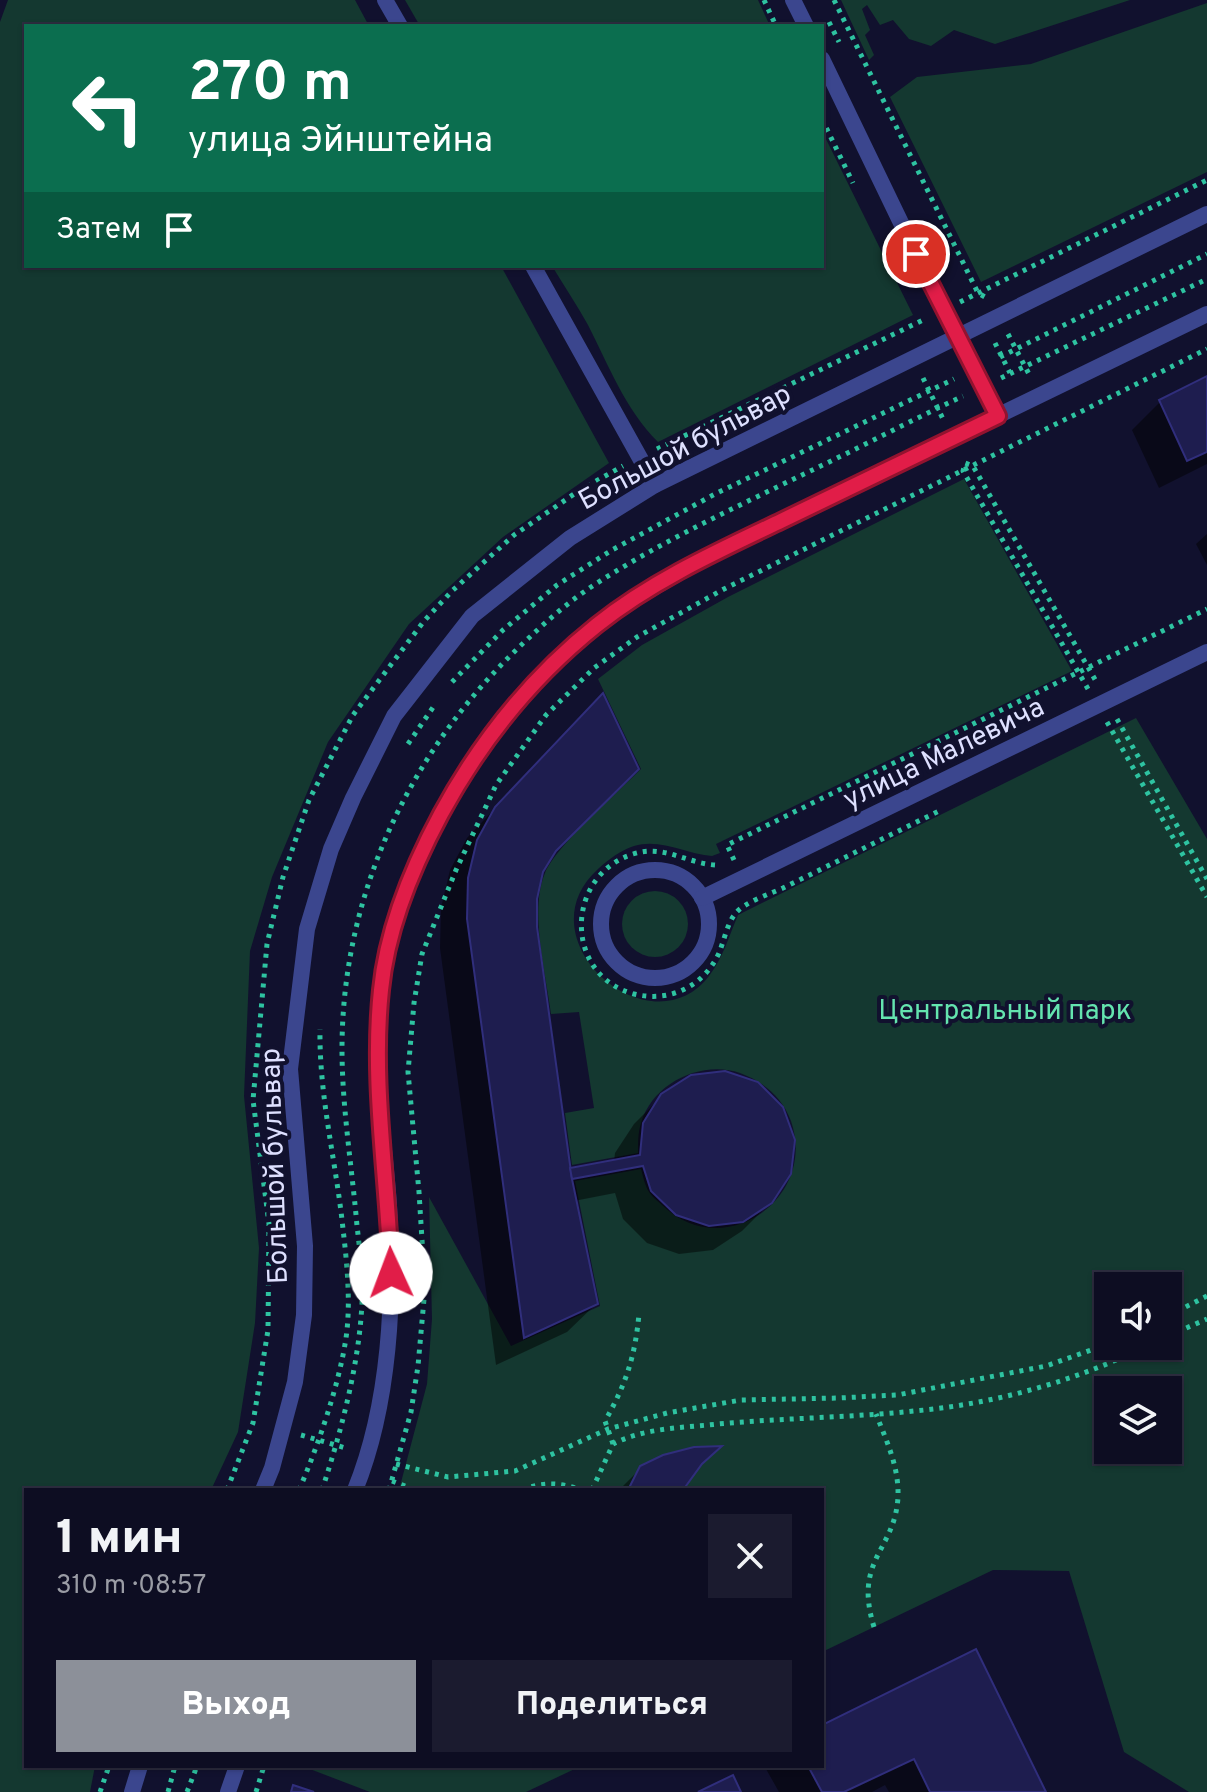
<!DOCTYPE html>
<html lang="ru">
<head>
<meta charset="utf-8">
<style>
	:root { --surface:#0d0d22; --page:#1b1b2f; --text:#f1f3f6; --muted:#9a9ca5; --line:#2d2d40; --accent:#8c9099 }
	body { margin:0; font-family:Overpass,sans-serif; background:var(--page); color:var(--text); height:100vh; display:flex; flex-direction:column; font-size:30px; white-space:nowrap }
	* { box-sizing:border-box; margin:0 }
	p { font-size:26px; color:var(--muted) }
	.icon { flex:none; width:44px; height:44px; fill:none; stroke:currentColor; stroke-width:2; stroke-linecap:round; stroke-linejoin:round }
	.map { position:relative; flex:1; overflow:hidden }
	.sheet { position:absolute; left:24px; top:1488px; width:800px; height:280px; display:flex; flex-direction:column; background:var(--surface); border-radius:0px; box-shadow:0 2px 6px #0004,0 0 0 2px var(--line) }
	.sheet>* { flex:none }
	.banner { position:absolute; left:24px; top:24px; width:800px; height:244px; border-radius:0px; box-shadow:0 2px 6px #0004,0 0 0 2px var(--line); background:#0b6e4f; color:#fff; overflow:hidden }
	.fabs { position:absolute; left:1094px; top:1272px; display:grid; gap:16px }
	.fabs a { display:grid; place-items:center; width:88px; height:88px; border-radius:0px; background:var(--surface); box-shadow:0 2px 6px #0004,0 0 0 2px var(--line); font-size:40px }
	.pin { position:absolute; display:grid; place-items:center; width:68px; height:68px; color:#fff; margin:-34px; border:4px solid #fff; border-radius:50%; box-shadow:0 2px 8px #0007 }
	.me { position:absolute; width:88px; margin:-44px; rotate:358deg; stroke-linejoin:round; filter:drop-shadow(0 0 6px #0008) }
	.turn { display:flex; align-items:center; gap:28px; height:168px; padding:0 32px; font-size:36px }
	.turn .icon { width:104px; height:104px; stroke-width:2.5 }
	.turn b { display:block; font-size:56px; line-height:68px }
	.then { display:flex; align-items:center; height:76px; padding:0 32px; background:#0003; gap:16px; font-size:30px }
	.round { display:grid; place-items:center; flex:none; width:84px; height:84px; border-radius:0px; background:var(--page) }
	.head { display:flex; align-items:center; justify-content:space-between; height:136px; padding:0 32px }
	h1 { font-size:48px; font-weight:800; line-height:60px }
	.button { display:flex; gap:16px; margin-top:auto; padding:16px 32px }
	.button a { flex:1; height:92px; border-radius:0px; background:var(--accent); color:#fff; font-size:32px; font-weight:800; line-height:92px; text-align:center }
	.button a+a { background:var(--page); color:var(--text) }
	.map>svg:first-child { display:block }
	.green { fill:#143830; fill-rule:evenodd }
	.shadow { fill:#0007 }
	.building { fill:#1e1d4f; stroke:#302e7c; stroke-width:2 }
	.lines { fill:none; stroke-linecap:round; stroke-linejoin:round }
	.path { stroke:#2ec3a1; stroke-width:5; stroke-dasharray:4 6; stroke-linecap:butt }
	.street { stroke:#3b468e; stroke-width:16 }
	.route-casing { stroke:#92132f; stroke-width:20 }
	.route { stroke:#e11d48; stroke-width:14 }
	.labels { text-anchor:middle; stroke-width:8; stroke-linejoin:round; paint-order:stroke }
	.street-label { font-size:28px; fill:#dee0ff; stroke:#11112e }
	.park-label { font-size:28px; fill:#64e4af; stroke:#11112e }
</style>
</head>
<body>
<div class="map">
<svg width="1207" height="1792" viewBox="0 0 1207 1792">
	<rect width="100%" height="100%" fill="#11112e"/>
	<g class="green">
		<path d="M 8,0 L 355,0 L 369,26 L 26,26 L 26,266 L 501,266 L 609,463 L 503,537 L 409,624 L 328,742 L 272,877 L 250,951 L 244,1096 L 259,1248 L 255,1323 L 238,1432 L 211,1490 L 26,1490 L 26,1766 L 95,1766 L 90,1792 L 0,1792 L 0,22 Z"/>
		<path d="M 405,0 L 758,0 L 770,26 L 420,26 Z"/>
		<path d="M 841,0 L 1130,0 L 995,44 L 954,30 L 931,46 L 909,39 L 893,20 L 880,25 L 867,5 L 862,9 L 870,30 L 865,35 L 874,55 L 869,60 Z"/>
		<path d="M 1207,3 L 1207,172 L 981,282 L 890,97 L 917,77 L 1031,64 Z"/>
		<path d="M 822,131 L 913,315 L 658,442 C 625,409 609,366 588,325 C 577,305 564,286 552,266 L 822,266 Z"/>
		<path d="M 964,479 L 1072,671 L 716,844 L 720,853 L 712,856 C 686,854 661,838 634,846 C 621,850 609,859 598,869 C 520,940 651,1052 709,976 C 723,958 729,936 738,915 L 744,912 L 1136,718 L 1207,839 L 1207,1792 L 1189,1792 L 1124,1752 L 1069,1571 L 993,1570 L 822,1652 L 822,1490 L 399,1490 L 427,1384 L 432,1319 L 429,1197 L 511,1346 L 600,1306 L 575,1181 L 641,1169 C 643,1176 645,1186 649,1192 C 652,1197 658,1201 662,1205 C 722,1264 818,1200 791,1121 C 782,1097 764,1082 740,1073 C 701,1060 653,1083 641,1123 C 638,1132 638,1144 638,1153 L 572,1165 L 565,1113 L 594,1108 L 579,1012 L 551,1014 C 546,974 529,911 545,873 C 557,845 617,793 641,769 L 598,679 L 642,645 L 728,597 ZM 1108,1286 L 1168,1286 L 1168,1346 L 1108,1346 ZM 1108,1390 L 1168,1390 L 1168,1450 L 1108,1450 Z"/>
		<circle cx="655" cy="924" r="33"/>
		<path d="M 302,1766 L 581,1766 L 526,1792 L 370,1792 Z"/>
	</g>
	<g class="shadow">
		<path d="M 1207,379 L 1207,464 L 1159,488 L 1132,430 L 1160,402 Z"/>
		<path d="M 1207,534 L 1207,565 L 1196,544 Z"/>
		<path d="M 575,724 L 555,850 L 541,872 L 535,899 L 535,928 L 569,1170 L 614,1162 L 615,1153 L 634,1124 L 663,1095 L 771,1202 L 742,1231 L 713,1250 L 679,1254 L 647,1243 L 623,1219 L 615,1193 L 574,1201 L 596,1304 L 567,1332 L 496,1365 L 440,948 L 441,908 L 450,870 L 467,838 Z"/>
		<path d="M 641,1468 L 680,1490 L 619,1490 Z"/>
		<path d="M 822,1727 L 1044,1792 L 889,1792 L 885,1785 L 872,1792 L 779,1792 L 766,1769 L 769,1766 L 822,1766 Z"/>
	</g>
	<g class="building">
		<path d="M 1207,376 L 1207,452 L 1187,461 L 1159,400 Z"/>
		<path d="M 603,693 L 639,769 L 556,851 L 543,872 L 537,899 L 537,927 L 572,1179 L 598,1304 L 524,1338 L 467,919 L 468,878 L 477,840 L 495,807 Z"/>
		<path d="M 725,1071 L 758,1082 L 783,1107 L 795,1140 L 791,1174 L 772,1203 L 743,1222 L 709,1226 L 676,1215 L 651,1191 L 643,1166 L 572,1179 L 570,1168 L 640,1155 L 643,1123 L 661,1094 L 691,1075 Z"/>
		<path d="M 722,1446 L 702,1464 L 683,1490 L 628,1490 L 640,1466 L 663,1455 L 694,1447 Z"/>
		<path d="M 976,1649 L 1046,1792 L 930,1792 L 914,1759 L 844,1792 L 822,1792 L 808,1766 L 822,1766 L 822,1725 Z"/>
		<path d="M 733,1775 L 741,1792 L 698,1792 Z"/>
		<path d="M 293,1785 L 314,1792 L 291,1792 Z"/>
	</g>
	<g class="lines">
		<g class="path">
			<path d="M 764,0 L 776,26"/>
			<path d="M 834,0 L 978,293 L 985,297"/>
			<path d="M 829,22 L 839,42"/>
			<path d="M 822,119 L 853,183"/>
			<path d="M 960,302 L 1207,180"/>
			<path d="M 1008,334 L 1031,378"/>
			<path d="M 995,343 L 1010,373"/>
			<path d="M 1000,357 L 1207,254"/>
			<path d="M 923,378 L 943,419"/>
			<path d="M 1001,378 L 1207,279"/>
			<path d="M 657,449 L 925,319"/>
			<path d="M 452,682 L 503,630 L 557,585 L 612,550 L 715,494 L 954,379"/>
			<path d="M 1088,689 L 963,471 L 965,463 L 973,466 L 1097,683"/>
			<path d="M 1117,719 L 1207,879"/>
			<path d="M 1107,722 L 1207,897"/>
			<path d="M 408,744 L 436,703"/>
			<path d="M 734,860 L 727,845 L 1207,609"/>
			<path d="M 715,865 C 686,863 663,844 633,854 C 564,876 564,976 634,994 C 670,1003 704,986 719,953 C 724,941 727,924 735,914 C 744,902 770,894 783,888 C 836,862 888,836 941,810"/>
			<path d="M 1168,1316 L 1207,1296"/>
			<path d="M 1168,1336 L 1207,1319"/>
			<path d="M 301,1435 L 349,1449"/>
			<path d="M 613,1444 L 605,1421 C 626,1384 635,1357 639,1314"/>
			<path d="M 396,1464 L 448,1477 L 515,1471 L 608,1429 L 667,1413 L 741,1400 L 839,1398 L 897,1395 L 1046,1366 L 1108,1344"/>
			<path d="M 392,1481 L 415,1490"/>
			<path d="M 227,1490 L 253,1423 L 268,1330 L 269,1224 L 253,1100 L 267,944 L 283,877 L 309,800 L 353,715 L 424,621 L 452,591 L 514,535 L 580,490 L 623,466"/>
			<path d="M 299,1490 C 318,1446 339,1385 346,1338 C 351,1304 347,1263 343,1229 C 336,1161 319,1097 320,1029"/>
			<path d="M 322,1490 C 341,1432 359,1365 362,1303 C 363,1278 360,1251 357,1226 C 352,1167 342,1108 342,1049 C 342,890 414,742 531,636 C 549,619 570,601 591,587 C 658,543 732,509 804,474 C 857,449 910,421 963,396"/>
			<path d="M 389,1490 L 411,1412 L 418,1366 L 425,1288 L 419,1192 L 408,1072 L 414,1003 L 422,954 L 456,870 L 496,785 L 546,715 L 594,668 L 637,637 L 724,589 L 1207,349"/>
			<path d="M 522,1490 C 541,1482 561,1482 581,1490"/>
			<path d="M 592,1490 L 613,1444 C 642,1429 676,1428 708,1425 C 777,1418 846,1418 914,1411 C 995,1404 1075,1381 1147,1346"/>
			<path d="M 874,1627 C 853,1559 895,1551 898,1497 C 899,1467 887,1442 876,1414"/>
			<path d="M 100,1792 L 109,1766"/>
			<path d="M 168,1792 L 175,1766"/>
			<path d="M 187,1792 L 197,1766"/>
			<path d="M 256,1792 L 264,1766"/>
		</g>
		<g class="street">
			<path d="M 385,0 L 400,26"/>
			<path d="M 793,0 L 806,26"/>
			<path d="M 822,59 L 943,310 L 998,416"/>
			<path d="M 533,266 L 655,485"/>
			<circle cx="655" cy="924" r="54"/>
			<path d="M 702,898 L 1207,652"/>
			<path d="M 263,1490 L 272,1468 L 295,1382 L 304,1315 L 305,1246 L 290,1069 L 307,929 L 331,849 L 353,798 L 394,716 L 472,616 L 570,538 L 655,485 L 1207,214"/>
			<path d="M 355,1490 C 390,1404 395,1296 389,1205 C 387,1175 383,1145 381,1114 C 377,1059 377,1000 389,946 C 414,830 504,695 599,623 C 633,598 671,578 707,557 L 1207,314"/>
			<path d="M 132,1792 L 140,1766"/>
			<path d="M 228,1792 L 237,1766"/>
		</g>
	</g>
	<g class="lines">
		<defs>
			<path id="route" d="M 391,1273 C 388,1179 371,1084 381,990 C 387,928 412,868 441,814 C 480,742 533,676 597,625 C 652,581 718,551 781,521 C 853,486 926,451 998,416 L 916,254"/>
		</defs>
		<use href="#route" class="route-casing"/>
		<use href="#route" class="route"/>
	</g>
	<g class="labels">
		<g class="street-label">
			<text transform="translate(684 446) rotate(-28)" y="10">Большой бульвар</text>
			<text transform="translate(943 752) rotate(-26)" y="10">улица Малевича</text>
			<text transform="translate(273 1166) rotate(-92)" y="10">Большой бульвар</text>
		</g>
		<g class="park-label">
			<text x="1005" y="1019">Центральный парк</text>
		</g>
	</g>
</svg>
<div class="fabs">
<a><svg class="icon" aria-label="sound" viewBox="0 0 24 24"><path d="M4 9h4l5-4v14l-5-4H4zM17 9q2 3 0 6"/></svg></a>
<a><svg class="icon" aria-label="layers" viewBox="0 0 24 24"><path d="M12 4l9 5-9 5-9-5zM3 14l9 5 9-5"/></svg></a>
</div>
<div class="pin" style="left:916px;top:254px;background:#d93025"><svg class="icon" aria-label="arrive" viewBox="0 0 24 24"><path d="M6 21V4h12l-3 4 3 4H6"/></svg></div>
<svg class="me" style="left:391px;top:1273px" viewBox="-20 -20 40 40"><circle r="19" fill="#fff"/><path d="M0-13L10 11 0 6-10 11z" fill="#e11d48"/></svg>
<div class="banner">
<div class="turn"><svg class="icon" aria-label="left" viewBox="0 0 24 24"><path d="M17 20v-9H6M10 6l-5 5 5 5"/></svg><div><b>270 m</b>улица Эйнштейна</div></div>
<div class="then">Затем<svg class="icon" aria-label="arrive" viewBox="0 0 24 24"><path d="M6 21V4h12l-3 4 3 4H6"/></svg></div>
</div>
<section class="sheet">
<div class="head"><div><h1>1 мин</h1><p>310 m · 08:57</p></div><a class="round"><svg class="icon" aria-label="close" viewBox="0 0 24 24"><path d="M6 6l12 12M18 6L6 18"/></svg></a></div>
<div class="button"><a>Выход</a><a>Поделиться</a></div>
</section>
</div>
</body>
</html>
